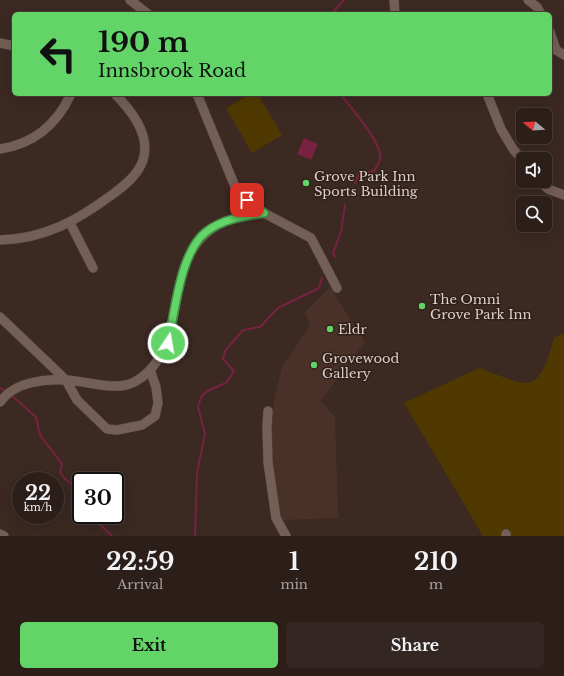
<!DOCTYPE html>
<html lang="en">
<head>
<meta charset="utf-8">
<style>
	:root { --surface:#2c1f1a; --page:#342723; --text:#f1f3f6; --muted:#a6a2a2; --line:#483d39; --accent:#63d468 }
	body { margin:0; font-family:"Libre Baskerville",serif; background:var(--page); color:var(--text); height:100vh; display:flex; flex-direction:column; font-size:15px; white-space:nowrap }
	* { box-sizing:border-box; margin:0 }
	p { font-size:13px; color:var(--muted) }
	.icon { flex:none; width:22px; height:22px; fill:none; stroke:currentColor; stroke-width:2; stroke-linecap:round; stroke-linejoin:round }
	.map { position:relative; height:536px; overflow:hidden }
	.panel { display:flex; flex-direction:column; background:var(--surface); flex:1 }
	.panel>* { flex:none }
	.guide { position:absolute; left:12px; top:12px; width:540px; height:84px; border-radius:6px; box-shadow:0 4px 16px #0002,0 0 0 1px var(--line); background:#63d468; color:#111; overflow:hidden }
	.needle { width:26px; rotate:288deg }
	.tools { position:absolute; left:516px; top:108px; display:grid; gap:8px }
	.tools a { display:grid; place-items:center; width:36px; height:36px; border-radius:6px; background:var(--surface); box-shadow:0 4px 16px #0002,0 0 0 1px var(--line); font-size:20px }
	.speed { position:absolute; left:12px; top:472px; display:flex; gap:8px; font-size:20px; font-weight:700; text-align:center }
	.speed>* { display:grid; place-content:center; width:52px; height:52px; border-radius:50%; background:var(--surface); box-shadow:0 4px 16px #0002,0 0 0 1px var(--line); line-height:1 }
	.speed small { font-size:10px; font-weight:400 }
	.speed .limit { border:2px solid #111; border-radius:6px; background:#fff; color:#111 }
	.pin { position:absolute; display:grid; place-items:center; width:34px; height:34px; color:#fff; margin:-17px; border-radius:8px; box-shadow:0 2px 6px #0006 }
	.me { position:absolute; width:44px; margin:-22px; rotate:12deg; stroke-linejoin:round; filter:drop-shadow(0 0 3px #0008) }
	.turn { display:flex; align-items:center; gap:14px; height:84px; padding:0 20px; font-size:18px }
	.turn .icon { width:52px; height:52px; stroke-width:2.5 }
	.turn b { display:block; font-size:28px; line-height:34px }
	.eta { display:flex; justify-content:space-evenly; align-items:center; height:68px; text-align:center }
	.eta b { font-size:24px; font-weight:700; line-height:28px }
	.cta { display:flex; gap:8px; margin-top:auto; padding:8px 20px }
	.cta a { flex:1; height:46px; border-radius:6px; background:var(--accent); color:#111; font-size:16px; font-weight:700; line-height:46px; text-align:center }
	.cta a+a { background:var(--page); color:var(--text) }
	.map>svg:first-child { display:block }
	.built { fill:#4a3128 }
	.green { fill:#503900 }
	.water { fill:#782242 }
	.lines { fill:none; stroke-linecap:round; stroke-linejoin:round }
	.stream { stroke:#782242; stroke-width:2 }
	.minor-casing { stroke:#554740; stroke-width:10 }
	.minor { stroke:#745f57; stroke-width:9 }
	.route-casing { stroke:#408a44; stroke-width:10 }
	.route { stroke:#63d468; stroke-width:7 }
	.poi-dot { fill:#63d468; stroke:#302019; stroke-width:1.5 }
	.labels { text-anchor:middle; stroke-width:3; stroke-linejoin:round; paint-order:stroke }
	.poi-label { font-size:13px; fill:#dbcfca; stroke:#302019; text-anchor:start }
</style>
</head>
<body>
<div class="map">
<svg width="564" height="536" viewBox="0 0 564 536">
	<rect width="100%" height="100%" fill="#3b2922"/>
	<path class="built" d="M 330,287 L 365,342 L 321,401 L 335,417 L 338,518 L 280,520 L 275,500 L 271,425 L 275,396 L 282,367 L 310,325 L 305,312 Z"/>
	<g class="green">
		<path d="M 250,94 L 258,94 L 282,135 L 252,153 L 226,108 Z"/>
		<path d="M 564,333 L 564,536 L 483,536 L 404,403 L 479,368 C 491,372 513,382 524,383 C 543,384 550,352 554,338 Z"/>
	</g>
	<path class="water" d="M 304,138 L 318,144 L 311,160 L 297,154 Z"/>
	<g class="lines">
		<g class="stream">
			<path d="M 331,14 L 344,0"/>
			<path d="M 340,94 C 349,105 385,146 380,160 C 379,163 376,167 374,171 L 359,174 L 355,183"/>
			<path d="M 335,257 L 333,253 L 341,232 L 345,205"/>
			<path d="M 0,388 L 6,392"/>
			<path d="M 11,395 L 36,417 L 40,435 L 62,464 L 60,472 L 65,479 L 72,484 L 75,495 L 81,504"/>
			<path d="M 90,515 L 112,536"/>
			<path d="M 195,536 L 197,473 L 205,434 L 198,407 L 201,397 L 207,391 L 226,383 L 234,371 L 223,359 L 225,351 L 243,330 L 260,327 L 278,308 L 319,288 L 322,278"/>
		</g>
		<defs>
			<g id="minor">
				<path d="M 130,0 L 148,14"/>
				<path d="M 394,0 L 395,14"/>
				<path d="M 528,0 L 537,7 L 541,14"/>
				<path d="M 550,32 L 556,50 L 564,55"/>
				<path d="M 0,43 L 14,46"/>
				<path d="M 197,94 L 236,189 L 247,200 L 264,213 L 311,238 L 337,288"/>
				<path d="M 487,94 L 501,129 L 513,149 L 523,161"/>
				<path d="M 0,149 C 34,144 57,124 71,94"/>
				<path d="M 540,181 L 548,189 L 564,195"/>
				<path d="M 70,223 L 93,268"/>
				<path d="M 0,240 C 45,239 78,220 113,194 C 125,185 138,175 143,160 C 151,135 132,111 115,94"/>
				<path d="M 0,317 L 66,380 L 77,400 L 107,429 L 117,430 L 142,425 L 155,416 L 158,403 L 156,387 L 150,370"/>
				<path d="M 0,402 C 8,391 18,386 30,383 C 42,380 54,379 66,380 C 86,381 107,389 126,385 C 135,383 143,377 149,371 C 163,356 168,342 172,323 C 181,282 182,239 226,221 C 238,217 252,215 264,213"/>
				<path d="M 268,411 L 267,427 L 268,462 L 276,518 L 286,536"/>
				<path d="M 0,534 L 4,536"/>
				<path d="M 506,534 L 506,536"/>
			</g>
		</defs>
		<use href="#minor" class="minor-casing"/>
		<use href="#minor" class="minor"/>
	</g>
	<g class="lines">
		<defs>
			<path id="route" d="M 168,343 C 175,312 180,252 206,232 C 222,219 245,216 264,213 L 247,200"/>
		</defs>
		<use href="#route" class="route-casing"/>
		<use href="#route" class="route"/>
	</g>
	<g class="poi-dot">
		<circle cx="306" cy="183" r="4"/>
		<circle cx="422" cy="306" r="4"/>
		<circle cx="330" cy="329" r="4"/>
		<circle cx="314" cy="365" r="4"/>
	</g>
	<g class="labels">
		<g class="poi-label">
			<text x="314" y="181">Grove Park Inn<tspan x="314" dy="15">Sports Building</tspan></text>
			<text x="430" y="304">The Omni<tspan x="430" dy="15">Grove Park Inn</tspan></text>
			<text x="338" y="334">Eldr</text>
			<text x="322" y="363">Grovewood<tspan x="322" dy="15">Gallery</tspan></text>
		</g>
	</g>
</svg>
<div class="tools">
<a><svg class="needle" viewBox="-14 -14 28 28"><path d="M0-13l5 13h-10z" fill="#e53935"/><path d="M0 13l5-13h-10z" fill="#a6a2a2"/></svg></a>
<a><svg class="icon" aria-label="sound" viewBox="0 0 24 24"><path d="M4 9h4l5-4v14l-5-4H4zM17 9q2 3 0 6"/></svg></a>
<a><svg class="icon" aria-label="search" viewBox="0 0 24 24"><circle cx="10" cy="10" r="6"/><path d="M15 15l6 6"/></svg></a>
</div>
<div class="speed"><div>22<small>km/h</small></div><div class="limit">30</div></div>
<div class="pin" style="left:247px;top:200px;background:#d93025"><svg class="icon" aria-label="arrive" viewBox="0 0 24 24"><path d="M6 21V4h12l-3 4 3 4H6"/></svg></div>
<svg class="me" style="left:168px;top:343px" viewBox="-20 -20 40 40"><circle r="17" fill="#63d468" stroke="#fff" stroke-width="3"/><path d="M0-11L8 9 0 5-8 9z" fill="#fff"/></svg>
<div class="guide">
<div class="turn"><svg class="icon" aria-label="left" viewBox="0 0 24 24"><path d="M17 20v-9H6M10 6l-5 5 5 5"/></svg><div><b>190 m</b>Innsbrook Road</div></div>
</div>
</div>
<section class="panel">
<div class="eta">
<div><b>22:59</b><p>Arrival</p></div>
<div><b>1</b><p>min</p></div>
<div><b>210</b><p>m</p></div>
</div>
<div class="cta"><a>Exit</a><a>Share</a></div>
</section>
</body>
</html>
